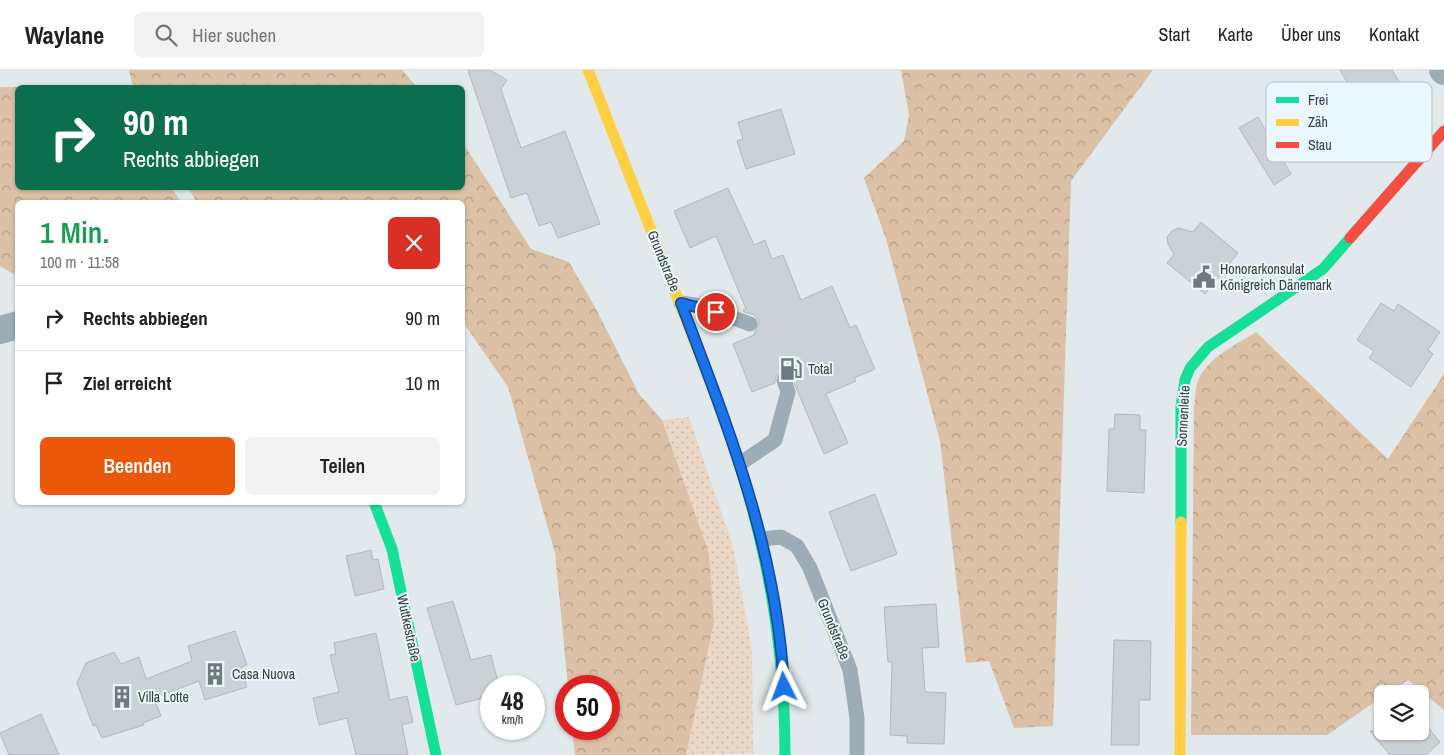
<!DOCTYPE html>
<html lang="de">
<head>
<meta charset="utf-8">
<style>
	:root { --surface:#fff; --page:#f2f2f2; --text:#202124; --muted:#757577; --line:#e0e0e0; --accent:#ea580c }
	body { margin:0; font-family:"Archivo Narrow",sans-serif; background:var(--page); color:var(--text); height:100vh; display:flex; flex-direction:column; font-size:19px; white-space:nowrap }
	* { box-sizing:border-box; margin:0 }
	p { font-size:16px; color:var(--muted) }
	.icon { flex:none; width:28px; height:28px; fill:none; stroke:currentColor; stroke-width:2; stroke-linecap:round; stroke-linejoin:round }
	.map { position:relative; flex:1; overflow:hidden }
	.side { position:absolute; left:15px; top:130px; width:450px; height:305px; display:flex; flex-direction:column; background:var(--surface); border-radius:8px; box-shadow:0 1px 4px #0004 }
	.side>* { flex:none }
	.top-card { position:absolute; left:15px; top:15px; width:450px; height:105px; border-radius:8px; box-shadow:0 1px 4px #0004; background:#0b6e4f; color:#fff; overflow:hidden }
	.buttons { position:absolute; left:1374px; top:615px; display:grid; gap:10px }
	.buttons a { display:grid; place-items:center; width:55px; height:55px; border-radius:8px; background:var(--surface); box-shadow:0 1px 4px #0004; font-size:25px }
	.speed { position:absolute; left:480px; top:605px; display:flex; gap:10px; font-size:25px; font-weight:700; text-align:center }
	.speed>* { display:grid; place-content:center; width:65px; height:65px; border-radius:50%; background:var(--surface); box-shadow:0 1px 4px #0004; line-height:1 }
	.speed small { font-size:12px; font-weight:400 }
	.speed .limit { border:8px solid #d22; background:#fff; color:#111 }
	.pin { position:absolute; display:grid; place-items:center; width:42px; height:42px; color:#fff; margin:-21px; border:2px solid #fff; border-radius:50%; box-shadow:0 1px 5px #0007 }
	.me { position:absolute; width:55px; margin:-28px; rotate:357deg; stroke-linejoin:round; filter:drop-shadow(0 0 4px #0008) }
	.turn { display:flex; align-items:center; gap:18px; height:105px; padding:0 25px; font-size:22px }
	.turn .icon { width:65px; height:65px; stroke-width:2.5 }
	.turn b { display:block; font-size:35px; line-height:42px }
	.round { display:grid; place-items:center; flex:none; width:52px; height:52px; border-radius:8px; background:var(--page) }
	.headline { display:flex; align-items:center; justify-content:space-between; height:85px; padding:0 25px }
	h1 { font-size:30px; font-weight:600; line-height:38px; color:#1e9e55 }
	.cta { display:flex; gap:10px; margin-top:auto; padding:10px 25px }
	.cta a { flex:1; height:58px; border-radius:8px; background:var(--accent); color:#fff; font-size:20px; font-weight:600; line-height:58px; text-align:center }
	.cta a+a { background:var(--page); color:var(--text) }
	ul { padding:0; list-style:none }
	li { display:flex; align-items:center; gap:15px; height:65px; padding:0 25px; border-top:1px solid var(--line) }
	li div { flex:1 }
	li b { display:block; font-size:19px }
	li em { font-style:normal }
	header { display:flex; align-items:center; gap:30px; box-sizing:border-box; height:70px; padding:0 25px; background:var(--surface); border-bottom:1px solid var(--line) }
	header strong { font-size:24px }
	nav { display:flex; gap:28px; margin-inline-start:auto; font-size:18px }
	.search { width:350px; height:45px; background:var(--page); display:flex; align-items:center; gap:12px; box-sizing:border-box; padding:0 18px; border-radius:8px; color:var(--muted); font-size:19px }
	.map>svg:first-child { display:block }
	.green { fill:url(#green-dots) }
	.forest { fill:url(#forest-crowns) }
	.building { fill:#cbd2d5; stroke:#b3b9bd }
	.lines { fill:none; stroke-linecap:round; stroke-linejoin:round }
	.lane { stroke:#9cadb5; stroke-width:15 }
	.street { stroke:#9cadb5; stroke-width:28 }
	.fast { stroke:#16e098; stroke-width:11 }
	.slow { stroke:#ffcf43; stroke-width:11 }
	.jam { stroke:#f24e42; stroke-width:11 }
	.route-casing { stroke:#114b97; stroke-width:12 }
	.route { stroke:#1a73e8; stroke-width:9 }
	.labels { text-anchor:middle; stroke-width:4; stroke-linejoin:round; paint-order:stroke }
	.street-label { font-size:14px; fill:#363c3f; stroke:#ebf7fe }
	.poi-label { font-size:14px; fill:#363c3f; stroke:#ebf7fe; text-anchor:start }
	.key { fill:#ebf7fe; stroke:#b5bfc5; stroke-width:1 }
	.key-label { font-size:14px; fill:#363c3f }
</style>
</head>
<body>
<header>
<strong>Waylane</strong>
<div class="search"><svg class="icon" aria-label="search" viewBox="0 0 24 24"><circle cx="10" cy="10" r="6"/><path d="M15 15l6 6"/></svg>Hier suchen</div>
<nav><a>Start</a><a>Karte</a><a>Über uns</a><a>Kontakt</a></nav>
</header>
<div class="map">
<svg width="1444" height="685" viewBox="0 0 1444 685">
	<defs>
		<pattern id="green-dots" width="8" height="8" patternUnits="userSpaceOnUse" patternTransform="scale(1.25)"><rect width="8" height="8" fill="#ebd8c6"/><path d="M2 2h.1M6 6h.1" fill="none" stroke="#cabaab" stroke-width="1.8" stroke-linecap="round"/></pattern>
		<pattern id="forest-crowns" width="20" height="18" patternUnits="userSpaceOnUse" patternTransform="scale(1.25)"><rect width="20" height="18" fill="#dcc1a7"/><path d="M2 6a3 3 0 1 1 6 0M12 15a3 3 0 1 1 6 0" fill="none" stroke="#b39e89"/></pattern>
	</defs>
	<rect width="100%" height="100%" fill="#e1e9ed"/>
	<path class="green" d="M 689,347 L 733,476 L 752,580 L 753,683 L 686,685 L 714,552 L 709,483 L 662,350 Z"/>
	<g class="forest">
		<path d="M 129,0 L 402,0 L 417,17 L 133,17 Z"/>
		<path d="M 901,0 L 1153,0 L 1071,111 L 1053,656 L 1014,658 L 989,591 L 966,593 L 940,371 L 886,169 L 864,108 L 904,71 L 909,45 Z"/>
		<path d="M 0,17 L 101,17 L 18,18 L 18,118 L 172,118 L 181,132 L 18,132 L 17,206 L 0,196 Z"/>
		<path d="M 463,73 L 531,179 L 569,192 L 595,237 L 639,324 L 662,350 L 709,483 L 714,552 L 686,685 L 575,685 L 572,659 L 609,659 L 609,616 L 568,616 L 555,483 L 508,317 L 465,255 L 463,256 L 462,132 L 197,132 L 188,118 L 462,118 Z"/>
		<path d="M 1256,262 L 1388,389 L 1444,304 L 1444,640 L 1408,610 L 1387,624 L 1382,624 L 1382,627 L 1327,665 L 1191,665 L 1194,338 C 1195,330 1195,321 1197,314 C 1204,289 1236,275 1256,262 Z"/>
	</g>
	<g class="building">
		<path d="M 468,0 L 490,0 L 507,10 L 501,19 L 521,78 L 565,61 L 600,154 L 558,168 L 551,152 L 539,156 L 527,123 L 511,128 Z"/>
		<path d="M 1340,0 L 1392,0 L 1409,28 L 1392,38 L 1394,42 L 1370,57 L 1358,37 L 1349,42 L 1337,21 L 1348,14 Z"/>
		<path d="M 781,39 L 795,84 L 746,99 L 737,71 L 743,69 L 738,52 Z"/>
		<path d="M 1258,47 L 1291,104 L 1274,115 L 1239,58 Z"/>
		<path d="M 728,118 L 754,175 L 765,170 L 772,189 L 783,185 L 801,230 L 832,216 L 850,258 L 856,255 L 875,299 L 854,308 L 856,311 L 826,324 L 848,373 L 824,384 L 790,303 L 781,301 L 775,308 L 775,313 L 752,322 L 733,274 L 754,265 L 759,252 L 754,245 L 744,242 L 743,240 L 746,239 L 716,166 L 690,178 L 674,141 Z"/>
		<path d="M 1201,152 L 1238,183 L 1205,224 L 1167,193 L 1174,184 L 1168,174 L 1167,167 L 1172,161 L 1178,158 L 1193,162 Z"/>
		<path d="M 1381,233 L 1394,241 L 1398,234 L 1440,262 L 1428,280 L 1433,284 L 1411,317 L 1369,288 L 1374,281 L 1357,270 Z"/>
		<path d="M 1115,344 L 1140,345 L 1140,360 L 1146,360 L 1144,423 L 1107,421 L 1109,359 L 1114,359 Z"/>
		<path d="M 875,424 L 897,484 L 851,501 L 829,442 Z"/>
		<path d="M 371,480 L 373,490 L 378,489 L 384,519 L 355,526 L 346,486 Z"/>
		<path d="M 453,531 L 471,590 L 491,585 L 499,616 L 491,616 L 491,626 L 456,635 L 427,538 Z"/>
		<path d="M 936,534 L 939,577 L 922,578 L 925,622 L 946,623 L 944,674 L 907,673 L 907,666 L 890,665 L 892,592 L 888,592 L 884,537 Z"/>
		<path d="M 235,561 L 247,595 L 241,597 L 247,617 L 205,630 L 199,611 L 154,628 L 161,646 L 143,653 L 144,655 L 102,668 L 96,655 L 93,656 L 77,613 L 86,593 L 114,582 L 121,594 L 139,587 L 146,609 L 192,591 L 188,576 Z"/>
		<path d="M 376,563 L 390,630 L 407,626 L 413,652 L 402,655 L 408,685 L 356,685 L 347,648 L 319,655 L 313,628 L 339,622 L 330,585 L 336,584 L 334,573 Z"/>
		<path d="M 1114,570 L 1151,571 L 1150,630 L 1139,630 L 1139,675 L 1111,675 Z"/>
		<path d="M 41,644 L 59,685 L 9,685 L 0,663 Z"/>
		<path d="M 1426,655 L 1440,672 L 1426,685 L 1390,685 L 1370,661 L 1420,661 Z"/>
	</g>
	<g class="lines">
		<g class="lane">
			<path d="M 681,233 L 700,236 L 750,254"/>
			<path d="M 741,393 L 775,370 L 788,322 L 784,310"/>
			<path d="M 762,469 L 781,467 L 797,476 L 810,498 L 850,600 L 857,648 L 857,685"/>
		</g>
		<g class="street">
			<path d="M 1443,0 L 1444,1"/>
			<path d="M 0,260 L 18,255"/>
		</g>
		<g class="fast">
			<path d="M 713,318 C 759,439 785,555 785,685"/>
			<path d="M 374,432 L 392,479 L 436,685"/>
			<path d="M 1181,452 L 1181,337 L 1185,310 L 1190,298 L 1208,277 L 1323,199 L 1350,168"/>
		</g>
		<g class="slow">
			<path d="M 588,0 L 713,318"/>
			<path d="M 1180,685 L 1181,452"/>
		</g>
		<path class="jam" d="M 1350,168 L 1444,61"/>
	</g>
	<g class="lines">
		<defs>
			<path id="route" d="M 716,242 L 681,233 C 729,360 777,479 784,617"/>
		</defs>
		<use href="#route" class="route-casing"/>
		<use href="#route" class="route"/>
	</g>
	<defs>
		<symbol id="civic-bare" viewBox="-9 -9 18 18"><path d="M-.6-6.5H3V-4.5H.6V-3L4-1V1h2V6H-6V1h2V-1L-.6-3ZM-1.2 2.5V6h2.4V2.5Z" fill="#72797c" stroke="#ebf7fe" stroke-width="2.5" paint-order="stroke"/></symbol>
		<symbol id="fuel-bare" viewBox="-9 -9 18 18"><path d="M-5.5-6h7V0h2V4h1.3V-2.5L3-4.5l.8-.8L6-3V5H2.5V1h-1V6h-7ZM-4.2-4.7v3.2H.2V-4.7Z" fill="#72797c" stroke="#ebf7fe" stroke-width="2.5" paint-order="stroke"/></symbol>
		<symbol id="building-bare" viewBox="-9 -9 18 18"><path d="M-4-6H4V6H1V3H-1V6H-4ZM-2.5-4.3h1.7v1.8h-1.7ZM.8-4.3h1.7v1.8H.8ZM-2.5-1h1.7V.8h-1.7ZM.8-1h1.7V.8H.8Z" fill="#72797c" stroke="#ebf7fe" stroke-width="2.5" paint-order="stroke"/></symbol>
	</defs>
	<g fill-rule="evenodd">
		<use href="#civic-bare" x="1188" y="191" width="32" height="32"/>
		<use href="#fuel-bare" x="775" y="283" width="32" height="32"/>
		<use href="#building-bare" x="199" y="588" width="32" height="32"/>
		<use href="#building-bare" x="106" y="611" width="32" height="32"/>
	</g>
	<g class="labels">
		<g class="street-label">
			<text transform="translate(664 191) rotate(68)" y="5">Grundstraße</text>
			<text transform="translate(1183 346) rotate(-87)" y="5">Sonnenleite</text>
			<text transform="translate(409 558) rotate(78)" y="5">Wuttkestraße</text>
			<text transform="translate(834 559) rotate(68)" y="5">Grundstraße</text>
		</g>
		<g class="poi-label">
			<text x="1220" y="204">Honorarkonsulat<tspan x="1220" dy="16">Königreich Dänemark</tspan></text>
			<text x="808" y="304">Total</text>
			<text x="232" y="609">Casa Nuova</text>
			<text x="138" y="632">Villa Lotte</text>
		</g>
	</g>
	<rect x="1266" y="12" width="166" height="80" rx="8" class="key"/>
	<rect x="1276" y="27" width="23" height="6" fill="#16e098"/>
	<rect x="1276" y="49" width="23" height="7" fill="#ffcf43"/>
	<rect x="1276" y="72" width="23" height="6" fill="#f24e42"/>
	<g class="key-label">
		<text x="1308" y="35">Frei</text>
		<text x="1308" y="57">Zäh</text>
		<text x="1308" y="80">Stau</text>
	</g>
</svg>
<div class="buttons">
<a><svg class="icon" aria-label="layers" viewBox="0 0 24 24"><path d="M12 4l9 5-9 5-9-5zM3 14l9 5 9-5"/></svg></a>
</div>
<div class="speed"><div>48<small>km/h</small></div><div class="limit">50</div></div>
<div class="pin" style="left:716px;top:242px;background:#d93025"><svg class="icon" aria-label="arrive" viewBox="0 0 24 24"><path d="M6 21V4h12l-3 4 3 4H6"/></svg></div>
<svg class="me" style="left:784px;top:617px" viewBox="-20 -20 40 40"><path d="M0-17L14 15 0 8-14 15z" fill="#1a73e8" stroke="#fff" stroke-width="4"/></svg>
<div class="top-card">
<div class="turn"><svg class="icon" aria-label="right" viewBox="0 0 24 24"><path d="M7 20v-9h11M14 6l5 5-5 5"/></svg><div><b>90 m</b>Rechts abbiegen</div></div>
</div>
<section class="side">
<div class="headline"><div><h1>1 Min.</h1><p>100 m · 11:58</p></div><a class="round" style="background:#d93025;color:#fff"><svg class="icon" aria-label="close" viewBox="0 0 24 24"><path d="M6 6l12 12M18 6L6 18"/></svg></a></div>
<ul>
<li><svg class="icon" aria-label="right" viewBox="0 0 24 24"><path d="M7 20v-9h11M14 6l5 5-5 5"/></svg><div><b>Rechts abbiegen</b></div><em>90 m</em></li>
<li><svg class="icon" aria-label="arrive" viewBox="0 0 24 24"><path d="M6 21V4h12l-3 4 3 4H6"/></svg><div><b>Ziel erreicht</b></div><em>10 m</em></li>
</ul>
<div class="cta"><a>Beenden</a><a>Teilen</a></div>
</section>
</div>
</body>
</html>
